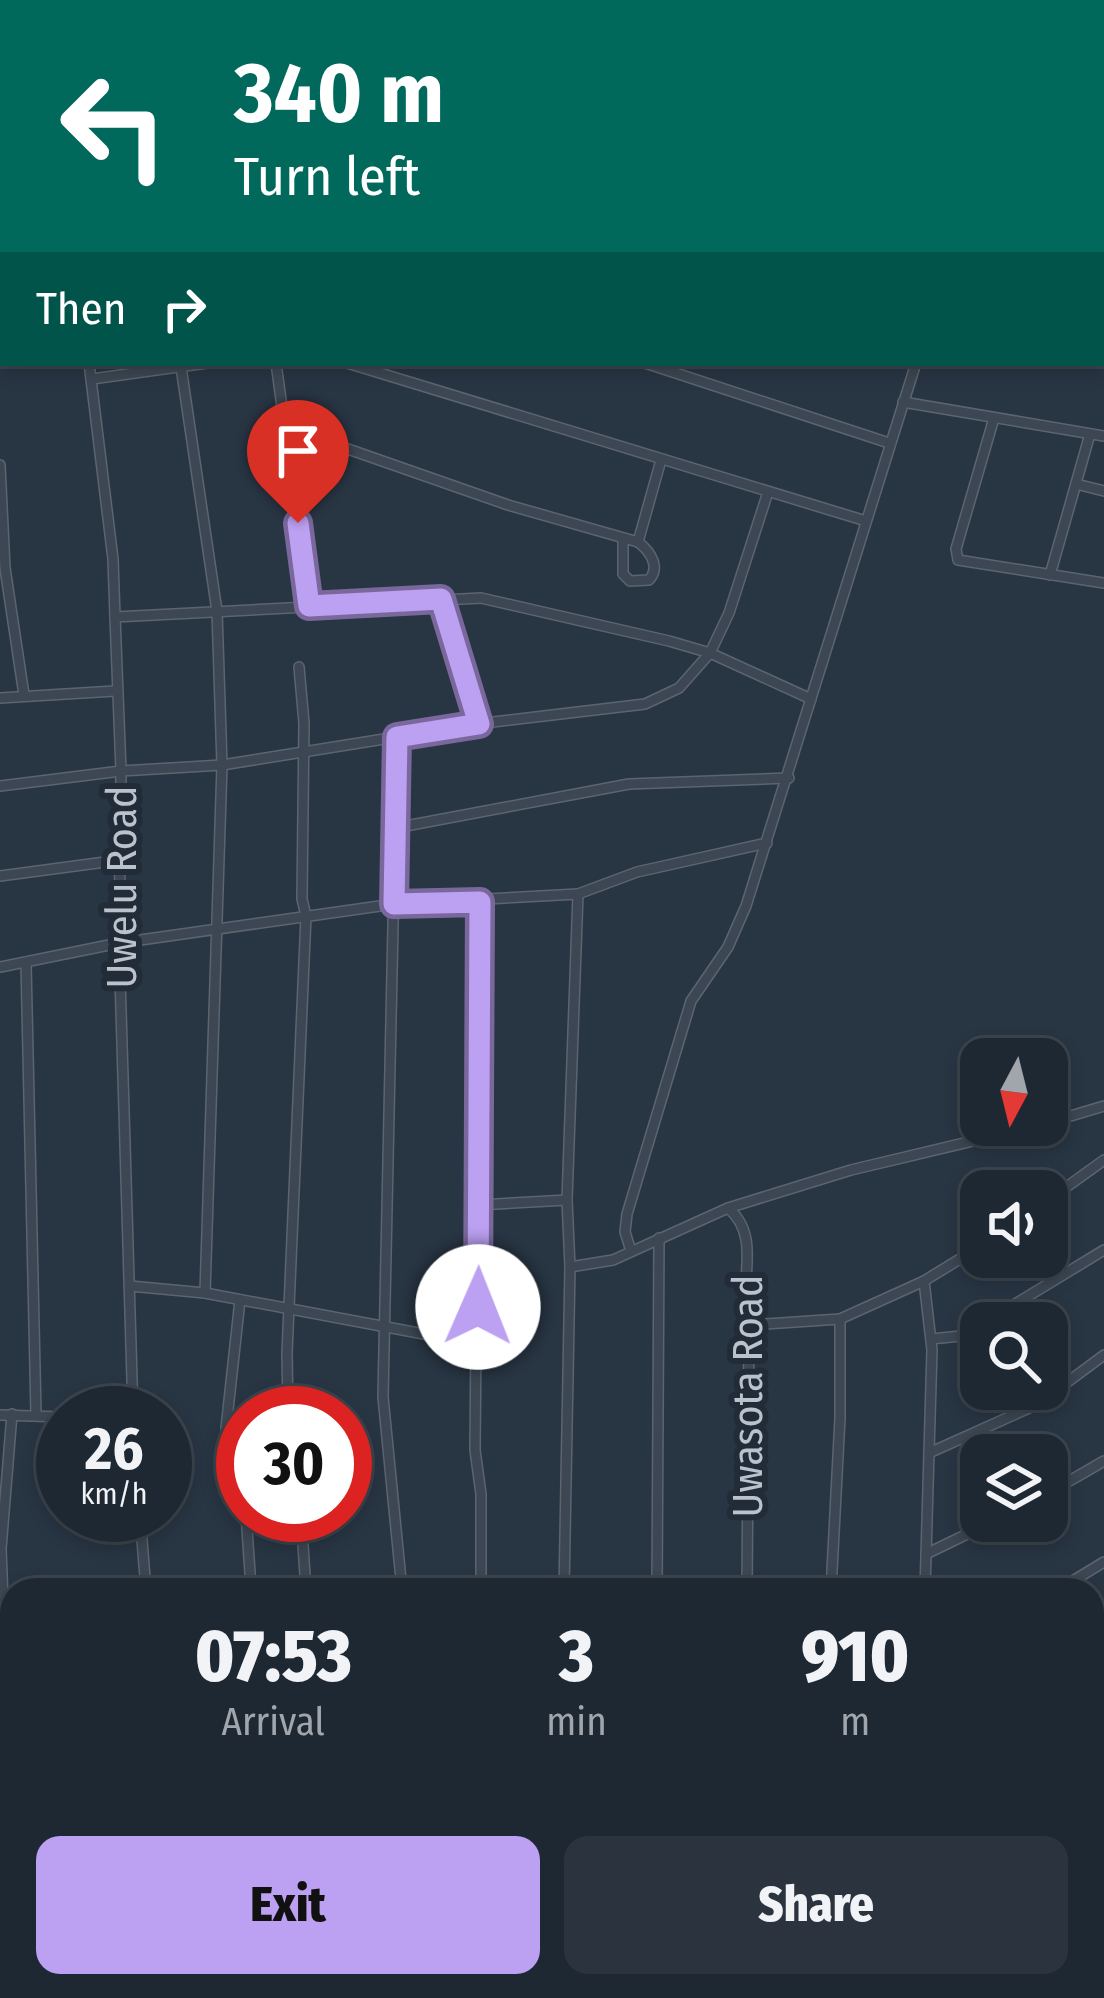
<!DOCTYPE html>
<html lang="en">
<head>
<meta charset="utf-8">
<style>
	:root { --surface:#1e2832; --page:#2b343e; --text:#f1f3f6; --muted:#a1a6ac; --line:#3c444d; --accent:#bca0f2 }
	body { margin:0; font-family:"Fira Sans Condensed",sans-serif; background:var(--page); color:var(--text); height:100vh; display:flex; flex-direction:column; font-size:45px; white-space:nowrap }
	* { box-sizing:border-box; margin:0 }
	p { font-size:39px; color:var(--muted) }
	.icon { flex:none; width:66px; height:66px; fill:none; stroke:currentColor; stroke-width:2; stroke-linecap:round; stroke-linejoin:round }
	.map { position:relative; flex:1; overflow:hidden }
	.drawer { position:absolute; left:0px; top:1578px; width:1104px; height:420px; display:flex; flex-direction:column; background:var(--surface); border-radius:36px 36px 0 0; box-shadow:0 6px 18px #0003,0 0 0 3px var(--line) }
	.drawer>* { flex:none }
	.top-card { position:absolute; left:0px; top:0px; width:1104px; height:366px; box-shadow:0 6px 18px #0003,0 0 0 3px var(--line); background:#00695c; color:#fff; overflow:hidden }
	.needle { width:78px; rotate:187deg }
	.tools { position:absolute; left:960px; top:1038px; display:grid; gap:24px }
	.tools a { display:grid; place-items:center; width:108px; height:108px; border-radius:24px; background:var(--surface); box-shadow:0 6px 18px #0003,0 0 0 3px var(--line); font-size:60px }
	.speed { position:absolute; left:36px; top:1386px; display:flex; gap:24px; font-size:60px; font-weight:700; text-align:center }
	.speed>* { display:grid; place-content:center; width:156px; height:156px; border-radius:50%; background:var(--surface); box-shadow:0 6px 18px #0003,0 0 0 3px var(--line); line-height:1 }
	.speed small { font-size:30px; font-weight:400 }
	.speed .limit { border:18px solid #d22; background:#fff; color:#111 }
	.pin { position:absolute; display:grid; place-items:center; width:102px; height:102px; color:#fff; margin:-123px -51px; border-radius:50% 50% 50% 0; rotate:-45deg; box-shadow:0 0 12px #0007 }
	.pin .icon { rotate:45deg }
	.me { position:absolute; width:132px; margin:-66px; rotate:1deg; stroke-linejoin:round; filter:drop-shadow(0 0 9px #0008) }
	.turn { display:flex; align-items:center; gap:42px; height:252px; padding:0 36px; font-size:54px }
	.turn .icon { width:156px; height:156px; stroke-width:2.5 }
	.turn b { display:block; font-size:84px; line-height:102px }
	.then { display:flex; align-items:center; height:114px; padding:0 36px; background:#0003; gap:24px; font-size:45px }
	.eta { display:flex; justify-content:space-evenly; align-items:center; height:204px; text-align:center }
	.eta b { font-size:72px; font-weight:800; line-height:84px }
	.action { display:flex; gap:24px; margin-top:auto; padding:24px 36px }
	.action a { flex:1; height:138px; border-radius:24px; background:var(--accent); color:#111; font-size:48px; font-weight:800; line-height:138px; text-align:center }
	.action a+a { background:var(--page); color:var(--text) }
	.map>svg:first-child { display:block }
	.lines { fill:none; stroke-linecap:round; stroke-linejoin:round }
	.minor-casing { stroke:#5b6570; stroke-width:12 }
	.major-casing { stroke:#46505c; stroke-width:14 }
	.minor { stroke:#3c4753; stroke-width:9 }
	.major { stroke:#5b6672; stroke-width:10 }
	.route-casing { stroke:#7a689d; stroke-width:30 }
	.route { stroke:#bca0f2; stroke-width:21 }
	.labels { text-anchor:middle; stroke-width:12; stroke-linejoin:round; paint-order:stroke }
	.street-label { font-size:42px; fill:#bac2cc; stroke:#212c38 }
</style>
</head>
<body>
<div class="map">
<svg width="1104" height="1998" viewBox="0 0 1104 1998">
	<rect width="100%" height="100%" fill="#283543"/>
	<g class="lines">
		<defs>
			<g id="minor">
				<path d="M 40,0 L 40,3"/>
				<path d="M 428,0 L 432,3"/>
				<path d="M 677,0 L 683,3"/>
				<path d="M 192,3 L 193,0"/>
				<path d="M 282,3 L 283,0"/>
				<path d="M 332,3 L 333,0"/>
				<path d="M 413,3 L 415,0"/>
				<path d="M 597,3 L 598,0"/>
				<path d="M 852,3 L 854,0"/>
				<path d="M 880,3 L 882,0"/>
				<path d="M 1013,3 L 1015,0"/>
				<path d="M 1097,3 L 1099,0"/>
				<path d="M 0,96 L 3,96"/>
				<path d="M 0,308 L 3,308"/>
				<path d="M 89,363 L 113,559 L 115,617 L 121,771 L 119,943 L 133,1413"/>
				<path d="M 276,363 L 309,606"/>
				<path d="M 347,363 L 866,521"/>
				<path d="M 645,363 L 889,443"/>
				<path d="M 181,367 L 217,611 L 222,765 L 205,1293"/>
				<path d="M 92,379 L 207,363"/>
				<path d="M 903,402 L 1104,436"/>
				<path d="M 994,418 L 956,549 L 958,560 L 1104,583"/>
				<path d="M 285,427 L 508,505 L 638,542 L 661,460"/>
				<path d="M 0,465 L 5,568 L 24,695"/>
				<path d="M 1076,484 L 1104,491"/>
				<path d="M 623,538 L 623,574 L 630,581 L 649,580 C 661,567 650,551 638,542"/>
				<path d="M 1050,575 L 1090,434"/>
				<path d="M 441,599 L 479,724"/>
				<path d="M 115,617 L 481,598 L 669,641 L 710,653 L 811,699"/>
				<path d="M 0,698 L 115,691"/>
				<path d="M 397,737 L 383,1397 L 402,1590"/>
				<path d="M 0,786 L 121,771 L 222,765 L 484,723 L 645,704 L 679,688 L 710,653 L 729,613 L 768,492"/>
				<path d="M 395,828 L 629,784 L 789,778"/>
				<path d="M 0,876 L 120,860"/>
				<path d="M 480,902 L 475,1450 L 481,1494 L 481,1590"/>
				<path d="M 26,963 L 36,1414"/>
				<path d="M 0,967 L 119,943 L 394,904 L 578,894 L 637,872 L 767,843"/>
				<path d="M 1047,1123 L 1104,1106"/>
				<path d="M 1047,1201 L 1104,1160"/>
				<path d="M 479,1205 L 567,1200"/>
				<path d="M 728,1208 C 764,1238 736,1286 749,1325 L 747,1590"/>
				<path d="M 631,1251 L 625,1232 L 627,1214 L 691,1001 L 728,947 L 746,906 L 916,363"/>
				<path d="M 570,1267 L 613,1260 L 728,1208 L 851,1170 L 1040,1125"/>
				<path d="M 924,1281 L 932,1350 L 925,1590"/>
				<path d="M 130,1286 L 205,1293 L 477,1344"/>
				<path d="M 240,1300 L 226,1428 L 243,1503"/>
				<path d="M 984,1323 L 1104,1250"/>
				<path d="M 749,1325 L 840,1319 L 924,1281 L 981,1246"/>
				<path d="M 931,1339 L 961,1336 L 981,1325"/>
				<path d="M 288,1413 L 287,1353 L 306,916 L 302,899 L 304,723 L 299,667"/>
				<path d="M 0,1415 L 63,1417"/>
				<path d="M 929,1453 L 1038,1404 L 1104,1355"/>
				<path d="M 1047,1494 L 1104,1461"/>
				<path d="M 140,1515 L 146,1590"/>
				<path d="M 246,1515 L 251,1587"/>
				<path d="M 301,1515 L 306,1590"/>
				<path d="M 926,1554 L 994,1521"/>
				<path d="M 146,1586 L 280,1590"/>
				<path d="M 564,1590 L 570,1267 L 567,1200 L 578,894"/>
				<path d="M 657,1590 L 659,1238"/>
				<path d="M 831,1590 L 840,1418 L 840,1319"/>
				<path d="M 1058,1590 L 1104,1562"/>
				<path d="M 3,1599 L 1,1549 L 12,1414"/>
				<path d="M 1092,1678 L 1104,1671"/>
				<path d="M 0,1731 L 12,1730"/>
				<path d="M 1092,1778 L 1104,1771"/>
				<path d="M 0,1818 L 12,1843"/>
				<path d="M 1092,1870 L 1104,1865"/>
				<path d="M 0,1927 L 12,1923"/>
				<path d="M 1092,1935 L 1104,1934"/>
				<path d="M 77,1986 L 82,1998"/>
				<path d="M 354,1986 L 369,1998"/>
				<path d="M 548,1986 L 569,1998"/>
				<path d="M 1058,1986 L 1066,1998"/>
				<path d="M 119,1998 L 153,1986"/>
				<path d="M 398,1998 L 454,1986"/>
				<path d="M 712,1998 L 723,1986"/>
				<path d="M 850,1998 L 857,1986"/>
				<path d="M 937,1998 L 943,1986"/>
			</g>
			<g id="major">
				<path d="M 888,0 L 893,3"/>
				<path d="M 913,0 L 918,3"/>
				<path d="M 1101,124 L 1104,126"/>
				<path d="M 1101,136 L 1104,138"/>
			</g>
		</defs>
		<use href="#minor" class="minor-casing"/>
		<use href="#major" class="major-casing"/>
		<use href="#minor" class="minor"/>
		<use href="#major" class="major"/>
	</g>
	<g class="lines">
		<defs>
			<path id="route" d="M 298,523 L 309,606 L 441,599 L 479,724 L 397,737 L 394,904 L 480,902 L 478,1307"/>
		</defs>
		<use href="#route" class="route-casing"/>
		<use href="#route" class="route"/>
	</g>
	<g class="labels">
		<g class="street-label">
			<text transform="translate(121 887) rotate(-90)" y="15">Uwelu Road</text>
			<text transform="translate(747 1396) rotate(-90)" y="15">Uwasota Road</text>
		</g>
	</g>
</svg>
<div class="tools">
<a><svg class="needle" viewBox="-14 -14 28 28"><path d="M0-13l5 13h-10z" fill="#e53935"/><path d="M0 13l5-13h-10z" fill="#a1a6ac"/></svg></a>
<a><svg class="icon" aria-label="sound" viewBox="0 0 24 24"><path d="M4 9h4l5-4v14l-5-4H4zM17 9q2 3 0 6"/></svg></a>
<a><svg class="icon" aria-label="search" viewBox="0 0 24 24"><circle cx="10" cy="10" r="6"/><path d="M15 15l6 6"/></svg></a>
<a><svg class="icon" aria-label="layers" viewBox="0 0 24 24"><path d="M12 4l9 5-9 5-9-5zM3 14l9 5 9-5"/></svg></a>
</div>
<div class="speed"><div>26<small>km/h</small></div><div class="limit">30</div></div>
<div class="pin" style="left:298px;top:523px;background:#d93025"><svg class="icon" aria-label="arrive" viewBox="0 0 24 24"><path d="M6 21V4h12l-3 4 3 4H6"/></svg></div>
<svg class="me" style="left:478px;top:1307px" viewBox="-20 -20 40 40"><circle r="19" fill="#fff"/><path d="M0-13L10 11 0 6-10 11z" fill="#bca0f2"/></svg>
<div class="top-card">
<div class="turn"><svg class="icon" aria-label="left" viewBox="0 0 24 24"><path d="M17 20v-9H6M10 6l-5 5 5 5"/></svg><div><b>340 m</b>Turn left</div></div>
<div class="then">Then<svg class="icon" aria-label="right" viewBox="0 0 24 24"><path d="M7 20v-9h11M14 6l5 5-5 5"/></svg></div>
</div>
<section class="drawer">
<div class="eta">
<div><b>07:53</b><p>Arrival</p></div>
<div><b>3</b><p>min</p></div>
<div><b>910</b><p>m</p></div>
</div>
<div class="action"><a>Exit</a><a>Share</a></div>
</section>
</div>
</body>
</html>
